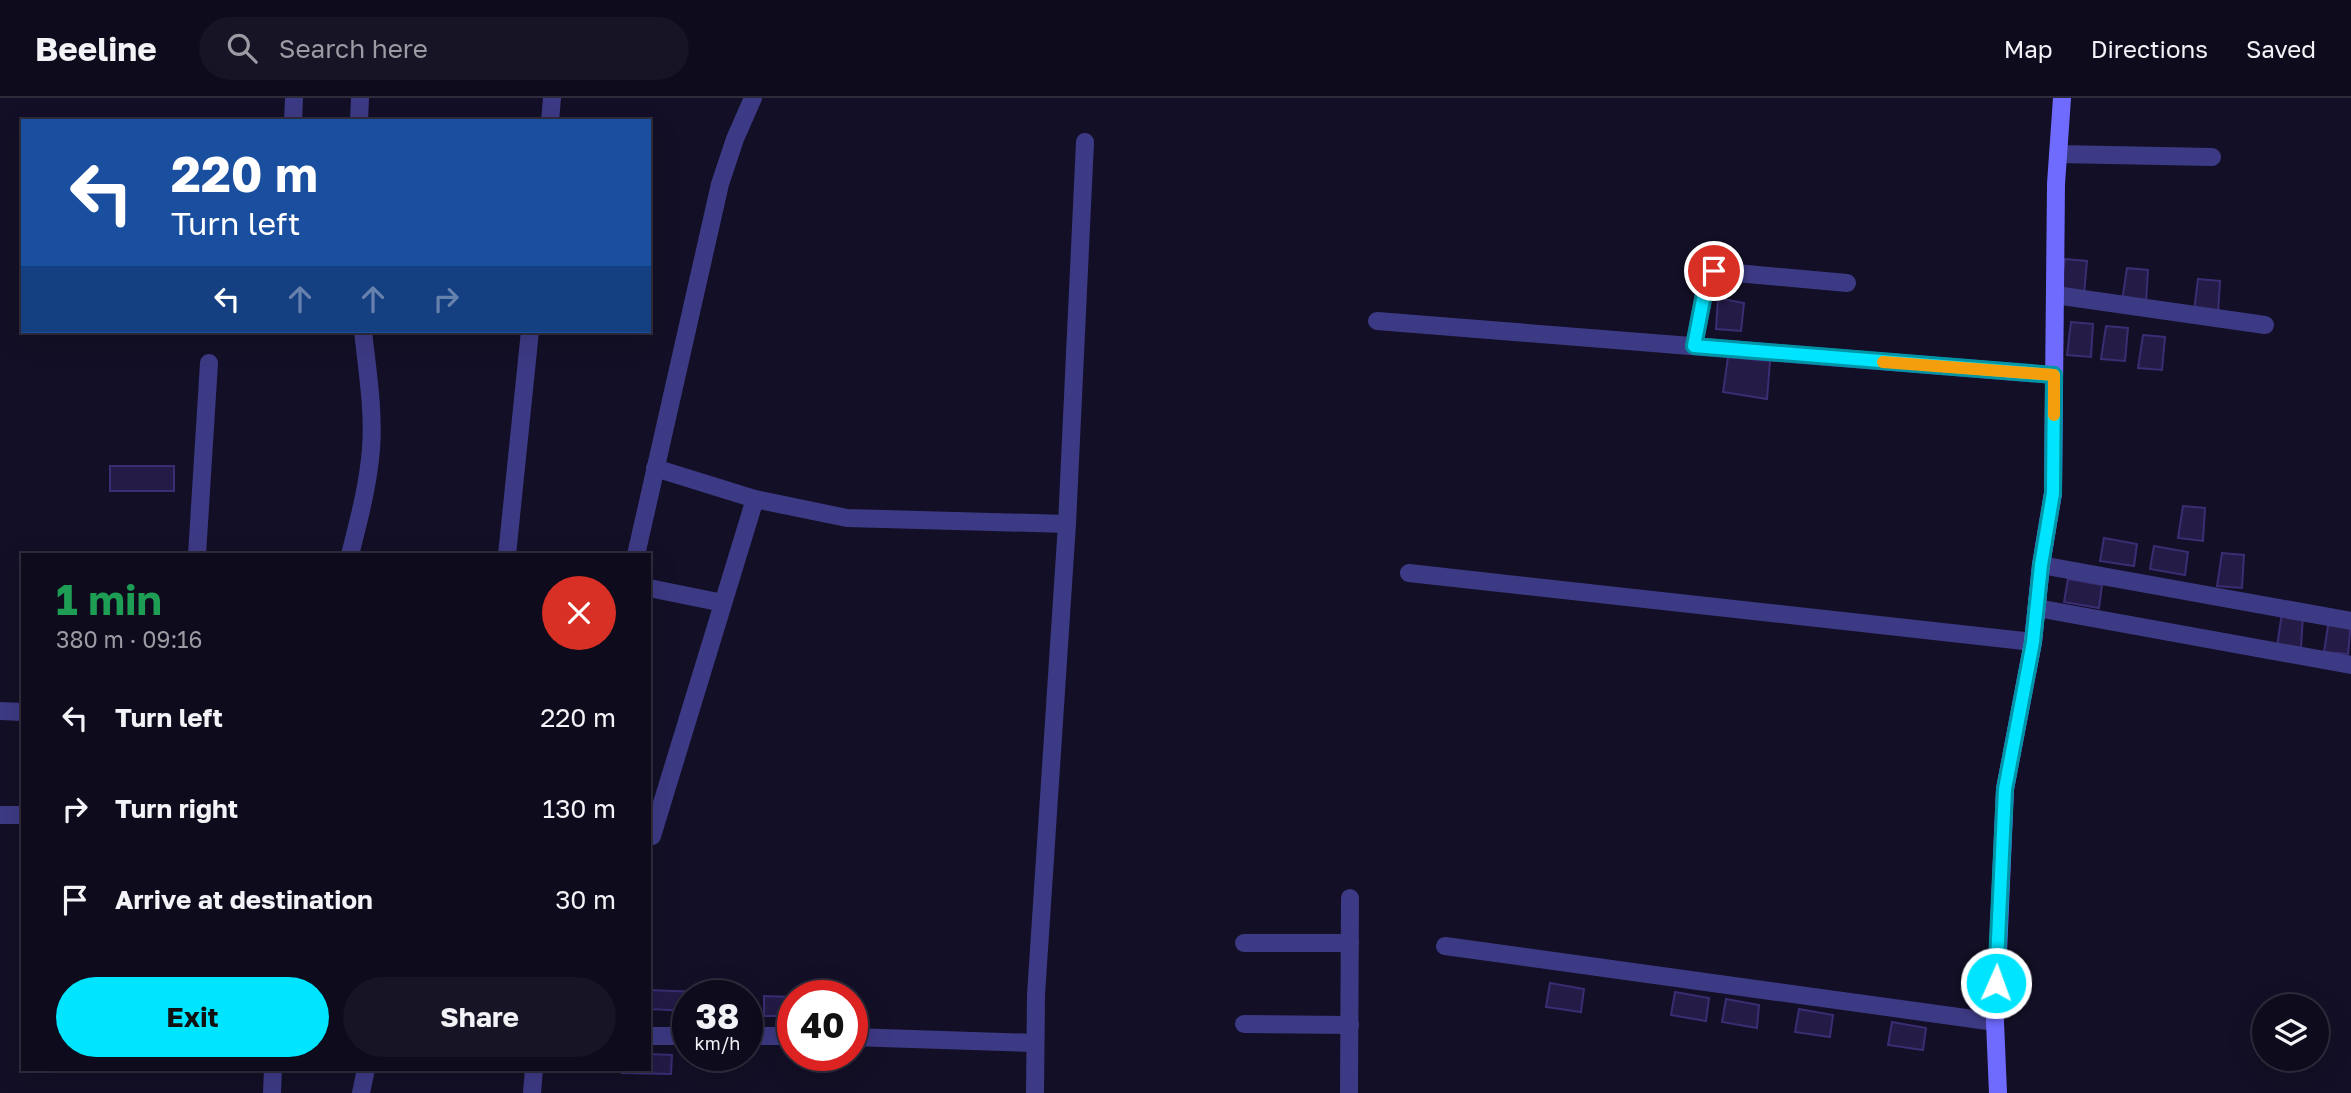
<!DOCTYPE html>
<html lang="en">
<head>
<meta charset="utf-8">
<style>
	:root { --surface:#0e0b1c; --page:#171425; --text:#f1f3f6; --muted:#9b9ba3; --line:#2e2b3b; --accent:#00e5ff }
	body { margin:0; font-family:"Golos Text",sans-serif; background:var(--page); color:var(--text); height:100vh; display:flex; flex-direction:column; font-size:26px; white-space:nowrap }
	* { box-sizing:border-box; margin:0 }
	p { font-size:23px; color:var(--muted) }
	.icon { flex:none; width:38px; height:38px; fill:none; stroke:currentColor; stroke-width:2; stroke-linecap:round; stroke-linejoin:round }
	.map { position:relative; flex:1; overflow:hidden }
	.side { position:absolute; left:21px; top:455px; width:630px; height:518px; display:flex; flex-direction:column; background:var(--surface); border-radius:0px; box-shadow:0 7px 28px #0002,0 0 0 2px var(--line) }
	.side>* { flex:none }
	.banner { position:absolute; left:21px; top:21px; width:630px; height:214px; border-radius:0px; box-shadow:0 7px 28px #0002,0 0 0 2px var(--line); background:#1a4fa0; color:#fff; overflow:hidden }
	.controls { position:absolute; left:2252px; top:896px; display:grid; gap:14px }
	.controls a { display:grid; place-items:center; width:77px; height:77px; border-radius:50%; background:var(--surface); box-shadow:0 7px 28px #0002,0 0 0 2px var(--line); font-size:35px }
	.speed { position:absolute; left:672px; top:882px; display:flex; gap:14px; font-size:35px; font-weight:700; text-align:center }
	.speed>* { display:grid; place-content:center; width:91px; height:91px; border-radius:50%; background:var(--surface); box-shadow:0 7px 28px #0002,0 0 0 2px var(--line); line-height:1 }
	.speed small { font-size:18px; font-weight:400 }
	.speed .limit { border:10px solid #d22; background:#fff; color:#111 }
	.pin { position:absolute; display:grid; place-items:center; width:60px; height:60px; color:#fff; margin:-30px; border:4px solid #fff; border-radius:50%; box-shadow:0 2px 7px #0007 }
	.me { position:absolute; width:77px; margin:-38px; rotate:2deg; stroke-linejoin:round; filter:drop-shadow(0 0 5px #0008) }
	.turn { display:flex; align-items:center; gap:24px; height:147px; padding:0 35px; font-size:32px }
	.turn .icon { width:91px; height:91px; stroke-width:2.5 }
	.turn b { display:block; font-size:49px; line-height:60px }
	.lanes { display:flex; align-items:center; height:66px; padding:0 35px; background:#0003; justify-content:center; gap:35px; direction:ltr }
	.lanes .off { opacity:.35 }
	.round { display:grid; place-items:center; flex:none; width:74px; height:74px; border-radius:37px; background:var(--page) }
	.overview { display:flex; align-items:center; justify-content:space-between; height:119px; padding:0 35px }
	h1 { font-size:42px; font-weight:700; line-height:52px; color:#1e9e55 }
	.button { display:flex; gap:14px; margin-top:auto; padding:14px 35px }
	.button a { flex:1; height:80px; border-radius:42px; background:var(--accent); color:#111; font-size:28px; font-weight:700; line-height:80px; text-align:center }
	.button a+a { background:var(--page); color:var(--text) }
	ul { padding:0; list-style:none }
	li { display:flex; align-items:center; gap:21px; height:91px; padding:0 35px }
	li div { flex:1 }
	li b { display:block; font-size:26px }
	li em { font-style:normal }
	header { display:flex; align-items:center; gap:42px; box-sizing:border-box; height:98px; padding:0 35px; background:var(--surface); border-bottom:2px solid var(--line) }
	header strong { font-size:33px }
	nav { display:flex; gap:38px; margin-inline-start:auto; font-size:24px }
	.search { width:490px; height:63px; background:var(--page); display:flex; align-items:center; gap:18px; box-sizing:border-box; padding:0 24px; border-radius:38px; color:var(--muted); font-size:26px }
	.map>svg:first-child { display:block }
	.building { fill:#241b47; stroke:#3b2d73; stroke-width:2 }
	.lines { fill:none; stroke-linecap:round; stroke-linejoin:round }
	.street { stroke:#3d3a85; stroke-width:18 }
	.secondary { stroke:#6f6bff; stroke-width:18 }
	.route-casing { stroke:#0095a6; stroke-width:18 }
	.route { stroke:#00e5ff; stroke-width:12 }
	.slow { stroke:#f59e0b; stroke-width:12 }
</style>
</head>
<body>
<header>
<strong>Beeline</strong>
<div class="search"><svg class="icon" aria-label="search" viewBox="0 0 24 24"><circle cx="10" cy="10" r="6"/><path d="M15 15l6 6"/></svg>Search here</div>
<nav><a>Map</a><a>Directions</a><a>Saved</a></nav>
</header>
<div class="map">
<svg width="2351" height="995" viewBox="0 0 2351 995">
	<rect width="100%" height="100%" fill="#130f26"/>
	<g class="building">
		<path d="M 2065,161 L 2087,163 L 2084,196 L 2060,193 Z"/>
		<path d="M 2127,170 L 2148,172 L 2146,205 L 2122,203 Z"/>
		<path d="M 2198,181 L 2220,183 L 2218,216 L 2194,213 Z"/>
		<path d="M 1718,200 L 1744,205 L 1741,233 L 1716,231 Z"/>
		<path d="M 2071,224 L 2093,226 L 2091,259 L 2067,257 Z"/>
		<path d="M 2106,228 L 2128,230 L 2125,263 L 2101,261 Z"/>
		<path d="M 2143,237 L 2165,239 L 2162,272 L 2138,270 Z"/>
		<path d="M 1728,259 L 1770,263 L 1767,301 L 1723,294 Z"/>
		<rect x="110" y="368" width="64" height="25"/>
		<path d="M 2183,408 L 2205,410 L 2203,443 L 2178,440 Z"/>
		<path d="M 2104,440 L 2137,446 L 2134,468 L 2100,463 Z"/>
		<path d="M 2154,448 L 2188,454 L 2185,477 L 2150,471 Z"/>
		<path d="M 2222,455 L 2244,457 L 2242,490 L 2217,488 Z"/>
		<path d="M 2068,481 L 2102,487 L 2099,510 L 2064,504 Z"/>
		<path d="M 2282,515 L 2303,517 L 2301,550 L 2277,548 Z"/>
		<path d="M 2329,521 L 2351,523 L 2348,556 L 2324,554 Z"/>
		<path d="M 1550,885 L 1584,891 L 1581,914 L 1546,909 Z"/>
		<path d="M 649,892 L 699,894 L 699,898 L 688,898 L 688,913 L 649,911 Z"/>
		<path d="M 1675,894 L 1709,900 L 1706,923 L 1671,917 Z"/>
		<path d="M 764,898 L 793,899 L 793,918 L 764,918 Z"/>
		<path d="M 1726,901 L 1759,907 L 1757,930 L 1722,924 Z"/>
		<path d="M 1799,911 L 1833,917 L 1830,939 L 1795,934 Z"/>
		<path d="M 1892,924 L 1926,930 L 1923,952 L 1888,947 Z"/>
		<path d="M 649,956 L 672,957 L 671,976 L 622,975 L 622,971 L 649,971 Z"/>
	</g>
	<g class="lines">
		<g class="street">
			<path d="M 293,23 L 294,0"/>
			<path d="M 359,23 L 360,0"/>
			<path d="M 550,23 L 552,0"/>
			<path d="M 2058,56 L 2212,59"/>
			<path d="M 2055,197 L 2265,227"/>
			<path d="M 1377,223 L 2054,277"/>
			<path d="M 1694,248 L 1705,191 L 1708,182 L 1714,173 L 1847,185"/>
			<path d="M 655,370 L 755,401 L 847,420 L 1067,426"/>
			<path d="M 197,457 L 209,265"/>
			<path d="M 350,457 C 359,421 368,388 371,351 C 374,312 367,271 363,233"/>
			<path d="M 507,457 L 530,233"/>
			<path d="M 636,457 L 720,86 L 735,41 L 753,0"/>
			<path d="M 2041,467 L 2351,523"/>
			<path d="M 1409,475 L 2033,544"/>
			<path d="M 649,490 L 723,505"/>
			<path d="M 2037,510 L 2351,567"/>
			<path d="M 0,613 L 23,614"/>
			<path d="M 0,717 L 23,717"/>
			<path d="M 652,738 L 755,401"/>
			<path d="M 1244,845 L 1350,845"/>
			<path d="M 1445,848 L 1995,924"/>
			<path d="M 1244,926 L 1350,927"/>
			<path d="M 649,938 L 688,938"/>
			<path d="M 747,938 L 793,938"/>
			<path d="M 852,939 L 1035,945"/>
			<path d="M 272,995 L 273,971"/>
			<path d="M 361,995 L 366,971"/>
			<path d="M 532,995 L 534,971"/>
			<path d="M 1035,995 L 1036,897 L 1067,426 L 1085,44"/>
			<path d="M 1349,995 L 1350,800"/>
		</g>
		<path class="secondary" d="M 1998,995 L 1995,924 L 2005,691 L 2033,544 L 2041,467 L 2053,395 L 2056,86 L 2062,0"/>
	</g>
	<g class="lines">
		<defs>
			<path id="route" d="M 1714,173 L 1708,182 L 1705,191 L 1694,248 L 2054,277 L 2053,395 L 2041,467 L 2033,544 L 2005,691 L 1996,885"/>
		</defs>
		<use href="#route" class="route-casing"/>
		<use href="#route" class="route"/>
		<path class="slow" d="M 1883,264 L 2054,277 L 2054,317"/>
	</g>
</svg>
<div class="controls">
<a><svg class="icon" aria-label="layers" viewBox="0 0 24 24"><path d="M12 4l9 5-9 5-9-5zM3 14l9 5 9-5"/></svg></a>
</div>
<div class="speed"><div>38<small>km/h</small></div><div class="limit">40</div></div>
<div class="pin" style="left:1714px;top:173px;background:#d93025"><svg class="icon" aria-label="arrive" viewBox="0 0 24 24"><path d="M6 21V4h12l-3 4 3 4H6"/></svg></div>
<svg class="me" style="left:1996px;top:885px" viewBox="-20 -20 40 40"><circle r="17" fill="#00e5ff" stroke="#fff" stroke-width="3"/><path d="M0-11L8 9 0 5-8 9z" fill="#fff"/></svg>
<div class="banner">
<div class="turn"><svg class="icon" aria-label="left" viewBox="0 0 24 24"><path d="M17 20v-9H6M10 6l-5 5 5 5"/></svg><div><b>220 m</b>Turn left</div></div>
<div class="lanes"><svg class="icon" aria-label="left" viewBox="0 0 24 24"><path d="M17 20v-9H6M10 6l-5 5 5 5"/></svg><svg class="icon off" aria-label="ahead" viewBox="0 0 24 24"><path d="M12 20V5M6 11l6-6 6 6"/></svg><svg class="icon off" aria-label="ahead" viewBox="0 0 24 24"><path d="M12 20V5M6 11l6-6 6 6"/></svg><svg class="icon off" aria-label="right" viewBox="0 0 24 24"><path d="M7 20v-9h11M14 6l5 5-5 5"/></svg></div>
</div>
<section class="side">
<div class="overview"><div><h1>1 min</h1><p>380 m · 09:16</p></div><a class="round" style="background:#d93025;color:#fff"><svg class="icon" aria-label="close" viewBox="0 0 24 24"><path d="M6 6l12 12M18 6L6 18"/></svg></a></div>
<ul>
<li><svg class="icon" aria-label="left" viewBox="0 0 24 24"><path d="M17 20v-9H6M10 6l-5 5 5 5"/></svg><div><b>Turn left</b></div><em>220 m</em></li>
<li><svg class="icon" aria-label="right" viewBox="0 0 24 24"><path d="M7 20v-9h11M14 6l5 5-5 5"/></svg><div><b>Turn right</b></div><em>130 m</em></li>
<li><svg class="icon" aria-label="arrive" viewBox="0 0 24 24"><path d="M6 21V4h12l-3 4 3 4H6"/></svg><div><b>Arrive at destination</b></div><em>30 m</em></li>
</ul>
<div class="button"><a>Exit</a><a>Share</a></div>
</section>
</div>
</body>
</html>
